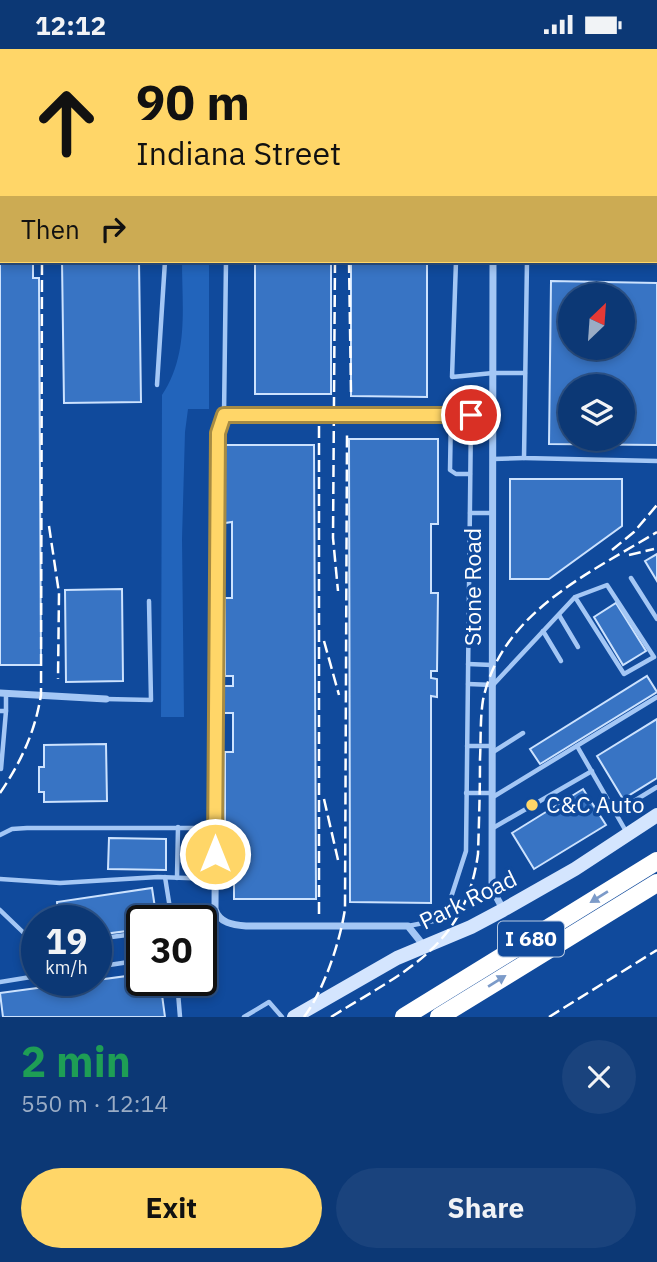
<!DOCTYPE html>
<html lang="en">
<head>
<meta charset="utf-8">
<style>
	:root { --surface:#0c3875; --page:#1a437d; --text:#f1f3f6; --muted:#9aacc5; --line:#2c5287; --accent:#ffd668 }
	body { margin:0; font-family:"IBM Plex Sans",sans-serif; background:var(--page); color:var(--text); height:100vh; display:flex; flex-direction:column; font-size:26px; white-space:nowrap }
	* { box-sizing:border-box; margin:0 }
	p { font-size:23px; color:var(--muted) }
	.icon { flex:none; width:38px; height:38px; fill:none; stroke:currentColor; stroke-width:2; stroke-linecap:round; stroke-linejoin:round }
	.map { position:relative; height:968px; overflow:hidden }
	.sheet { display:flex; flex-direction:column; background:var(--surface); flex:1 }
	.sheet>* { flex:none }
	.guide { position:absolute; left:0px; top:0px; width:658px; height:214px; box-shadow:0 4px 10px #0003,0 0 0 2px var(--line); background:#ffd668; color:#111; overflow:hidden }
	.needle { width:46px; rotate:25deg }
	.tools { position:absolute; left:558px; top:234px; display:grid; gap:14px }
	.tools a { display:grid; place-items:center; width:77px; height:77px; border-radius:50%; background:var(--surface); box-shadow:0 4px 10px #0003,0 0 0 2px var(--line); font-size:35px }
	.speed { position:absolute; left:21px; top:856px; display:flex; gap:14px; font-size:35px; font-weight:700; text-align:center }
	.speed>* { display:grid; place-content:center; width:91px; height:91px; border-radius:50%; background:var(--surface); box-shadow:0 4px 10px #0003,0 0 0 2px var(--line); line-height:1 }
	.speed small { font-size:18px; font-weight:400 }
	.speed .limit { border:4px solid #111; border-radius:10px; background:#fff; color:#111 }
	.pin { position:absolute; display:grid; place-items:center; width:60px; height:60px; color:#fff; margin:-30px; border:4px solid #fff; border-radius:50%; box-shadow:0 2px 7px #0007 }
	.me { position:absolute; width:77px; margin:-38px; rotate:0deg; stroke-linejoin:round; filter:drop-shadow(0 0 5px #0008) }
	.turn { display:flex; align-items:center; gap:24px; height:147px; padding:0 21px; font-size:32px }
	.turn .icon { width:91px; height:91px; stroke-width:2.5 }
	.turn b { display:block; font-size:49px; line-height:60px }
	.then { display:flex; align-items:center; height:66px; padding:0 21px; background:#0003; gap:14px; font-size:26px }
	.round { display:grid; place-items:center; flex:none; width:74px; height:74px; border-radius:37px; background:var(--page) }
	.head { display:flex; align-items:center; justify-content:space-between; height:119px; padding:0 21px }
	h1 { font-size:42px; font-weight:700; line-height:52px; color:#1e9e55 }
	.button { display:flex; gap:14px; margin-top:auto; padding:14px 21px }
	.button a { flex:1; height:80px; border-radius:42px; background:var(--accent); color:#111; font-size:28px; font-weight:700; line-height:80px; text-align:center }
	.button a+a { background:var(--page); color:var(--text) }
	.status { display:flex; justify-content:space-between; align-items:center; height:49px; padding:0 35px; background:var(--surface); direction:ltr }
	.status svg { height:19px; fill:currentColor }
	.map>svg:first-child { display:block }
	.green { fill:#2264bb }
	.building { fill:#3874c4; stroke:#cce2fe; stroke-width:2; fill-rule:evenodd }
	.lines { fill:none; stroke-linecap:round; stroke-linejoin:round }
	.lane { stroke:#a4c7f5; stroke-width:4.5 }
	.street { stroke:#a4c7f5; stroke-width:7 }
	.secondary { stroke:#d4e5fe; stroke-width:14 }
	.highway { stroke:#fff; stroke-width:18 }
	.rail { stroke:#fff; stroke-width:2.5; stroke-dasharray:12 5; stroke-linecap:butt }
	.oneway { fill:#7c9bc9 }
	.route-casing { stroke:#a68b44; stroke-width:18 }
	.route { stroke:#ffd668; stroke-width:12 }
	.poi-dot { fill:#ffd668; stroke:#104a9c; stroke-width:2.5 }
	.labels { text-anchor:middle; stroke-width:7; stroke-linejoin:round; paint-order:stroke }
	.shield { fill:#104a9c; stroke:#b7c9e1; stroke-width:2 }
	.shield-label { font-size:21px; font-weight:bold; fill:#fff }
	.street-label { font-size:23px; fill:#fff; stroke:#104a9c }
	.poi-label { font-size:23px; fill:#fff; stroke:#104a9c; text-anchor:start }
</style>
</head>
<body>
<div class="status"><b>12:12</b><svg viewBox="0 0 49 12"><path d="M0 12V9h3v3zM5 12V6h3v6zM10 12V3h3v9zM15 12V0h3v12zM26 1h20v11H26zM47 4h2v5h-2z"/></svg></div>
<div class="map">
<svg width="657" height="968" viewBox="0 0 657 968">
	<rect width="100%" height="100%" fill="#104a9c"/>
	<path class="green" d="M 182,212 L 209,212 L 209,360 L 188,360 L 185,383 L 182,490 L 184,668 L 161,668 L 162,346 C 189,305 182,259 182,212 Z"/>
	<g class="building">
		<path d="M 0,0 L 36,0 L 2,2 L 2,126 Z"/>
		<path d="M 520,0 L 657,0 L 657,15 L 656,2 Z"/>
		<path d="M 0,154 L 2,212 L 33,212 L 33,229 L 39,229 L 41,616 L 0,616 Z"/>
		<path d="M 62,212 L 139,212 L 141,353 L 64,354 Z"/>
		<rect x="255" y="212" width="76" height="133"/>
		<path d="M 351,212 L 427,212 L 427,348 L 351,347 Z"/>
		<path d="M 551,232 L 657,234 L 657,396 L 549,395 ZM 570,247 L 623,247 L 623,299 L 570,299 ZM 570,338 L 623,338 L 623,390 L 570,390 Z"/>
		<path d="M 349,390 L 438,390 L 438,475 L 431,475 L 431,544 L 438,544 L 437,622 L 431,622 L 431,629 L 437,630 L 437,648 L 431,647 L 431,854 L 350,853 Z"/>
		<path d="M 225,396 L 314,396 L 316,850 L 234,850 L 234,835 L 225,835 L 225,798 L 234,798 L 233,781 L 225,781 L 225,703 L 233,703 L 233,664 L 220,664 L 220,637 L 233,637 L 233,627 L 225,627 L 225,549 L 232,549 L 232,473 L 225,474 Z"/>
		<path d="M 510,430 L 622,430 L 622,477 L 549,530 L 510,530 Z"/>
		<path d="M 657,505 L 657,532 L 645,512 Z"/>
		<path d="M 122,540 L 123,632 L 66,633 L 65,541 Z"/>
		<path d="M 616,554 L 646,602 L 623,616 L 594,568 Z"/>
		<path d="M 647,627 L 657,643 L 540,715 L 530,700 Z"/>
		<path d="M 657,670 L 657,729 L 623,750 L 597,707 Z"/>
		<path d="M 106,695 L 107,752 L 44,753 L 44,743 L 39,743 L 39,718 L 44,718 L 44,696 Z"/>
		<path d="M 583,740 L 606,776 L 534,820 L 512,784 Z"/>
		<path d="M 109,789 L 166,790 L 166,821 L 108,820 Z"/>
		<path d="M 152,839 L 157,872 L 142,872 L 142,880 L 96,886 L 96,872 L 59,872 L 57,853 Z"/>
		<path d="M 142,925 L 142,931 L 160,931 L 165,968 L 3,968 L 0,944 Z"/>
	</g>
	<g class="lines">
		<g class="lane">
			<path d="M 164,0 L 164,2"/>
			<path d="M 507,2 L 507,0"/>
			<path d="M 656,22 L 657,22"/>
			<path d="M 656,50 L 657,50"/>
			<path d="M 656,157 L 657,157"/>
			<path d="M 456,212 L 452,328 L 493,324 L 525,324"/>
			<path d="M 527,212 L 524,409 L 657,412"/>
			<path d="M 157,336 L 165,212"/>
			<path d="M 224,366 L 226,212"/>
			<path d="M 451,366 L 450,421 L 456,425 L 470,425"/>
			<path d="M 493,410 L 524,409"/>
			<path d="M 470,464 L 492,464"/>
			<path d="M 631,529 L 657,570"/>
			<path d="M 559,566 L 578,598"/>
			<path d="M 543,582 L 561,612"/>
			<path d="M 468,615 L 492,616"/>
			<path d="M 468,635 L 493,636 L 575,548 L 607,536 L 654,608 L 624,625 L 575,548"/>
			<path d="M 106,650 L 151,651 L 149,552"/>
			<path d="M 0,662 L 6,662 L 1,720"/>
			<path d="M 6,662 L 6,645"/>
			<path d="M 467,697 L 493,697"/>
			<path d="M 577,697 L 627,784"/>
			<path d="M 493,703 L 523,684"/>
			<path d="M 466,744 L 493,744"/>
			<path d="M 493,748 L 657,648"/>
			<path d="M 616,763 L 657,738"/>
			<path d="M 493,779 L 592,722"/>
			<path d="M 0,786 L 12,780 L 27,779 L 215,779"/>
			<path d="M 165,828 L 172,872"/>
			<path d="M 177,829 L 178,778"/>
			<path d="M 0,830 L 60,834 L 158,828 L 215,830"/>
			<path d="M 0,861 L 28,888 L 37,893"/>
			<path d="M 201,874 L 217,867"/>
			<path d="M 408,877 L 444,870 L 466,802 L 471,366"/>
			<path d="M 96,890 L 142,884"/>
			<path d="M 96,918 L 142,911"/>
			<path d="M 177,931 L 180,968"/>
			<path d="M 0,933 L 37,927"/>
			<path d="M 244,968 L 269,953 L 282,968"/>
		</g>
		<g class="street">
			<path d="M 0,138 L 2,138"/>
			<path d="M 656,180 L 657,180"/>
			<path d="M 493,212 L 492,840 L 503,860"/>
			<path d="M 0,644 L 106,650"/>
			<path d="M 424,897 L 408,877 L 246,877 C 233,876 219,874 215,860 L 218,384 L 224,366 L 492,365"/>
		</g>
		<path class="secondary" d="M 294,968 L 397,909 L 471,878 L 503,861 L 575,820 L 657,766"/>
		<g class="highway">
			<path d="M 404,968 L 657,812"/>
			<path d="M 439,968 L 657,834"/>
		</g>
		<g class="rail">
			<path d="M 46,0 L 46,2"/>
			<path d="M 335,212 L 333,489 L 338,542"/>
			<path d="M 349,212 L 351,344"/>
			<path d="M 319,377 L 319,865"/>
			<path d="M 49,477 L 59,544 L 58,630"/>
			<path d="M 612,501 L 634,483 L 657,456"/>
			<path d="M 629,506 L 654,500"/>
			<path d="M 324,592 L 339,646"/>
			<path d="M 0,744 C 21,713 35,683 41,646 L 42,212"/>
			<path d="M 324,750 L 338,811"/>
			<path d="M 304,968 C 324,941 340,893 345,860 L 347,385"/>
			<path d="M 331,968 C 403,923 465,899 478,805 C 479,773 480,742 480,710 C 481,690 480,670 483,651 C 501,564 588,525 657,483"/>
			<path d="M 549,968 L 657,901"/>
		</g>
	</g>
	<defs><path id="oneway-solid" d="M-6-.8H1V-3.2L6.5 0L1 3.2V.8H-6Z" transform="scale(1.75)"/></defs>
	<g class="oneway">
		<use href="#oneway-solid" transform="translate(599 848) rotate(148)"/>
		<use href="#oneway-solid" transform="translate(497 932) rotate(-32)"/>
	</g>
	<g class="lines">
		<defs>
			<path id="route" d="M 215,805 L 218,384 L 224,366 L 471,366"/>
		</defs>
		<use href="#route" class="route-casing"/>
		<use href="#route" class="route"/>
	</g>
	<circle class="poi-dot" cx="532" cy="756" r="7"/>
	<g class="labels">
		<rect class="shield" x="498" y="872.5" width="66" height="35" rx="5"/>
		<g class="shield-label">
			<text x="531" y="897">I 680</text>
		</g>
		<g class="street-label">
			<text transform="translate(473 538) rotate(-90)" y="8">Stone Road</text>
			<text transform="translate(468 851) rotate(-26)" y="8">Park Road</text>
		</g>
		<g class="poi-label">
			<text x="546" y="764">C&amp;C Auto</text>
		</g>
	</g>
</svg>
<div class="tools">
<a><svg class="needle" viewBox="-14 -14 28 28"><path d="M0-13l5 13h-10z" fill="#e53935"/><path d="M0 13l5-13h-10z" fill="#9aacc5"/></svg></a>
<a><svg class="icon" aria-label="layers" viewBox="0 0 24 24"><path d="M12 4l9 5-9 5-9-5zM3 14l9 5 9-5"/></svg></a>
</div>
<div class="speed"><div>19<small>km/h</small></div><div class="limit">30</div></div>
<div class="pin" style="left:471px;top:366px;background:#d93025"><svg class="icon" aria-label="arrive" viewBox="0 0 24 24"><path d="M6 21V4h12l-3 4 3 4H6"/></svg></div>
<svg class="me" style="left:215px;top:805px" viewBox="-20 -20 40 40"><circle r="17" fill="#ffd668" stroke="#fff" stroke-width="3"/><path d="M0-11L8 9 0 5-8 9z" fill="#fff"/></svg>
<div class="guide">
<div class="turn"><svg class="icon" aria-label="ahead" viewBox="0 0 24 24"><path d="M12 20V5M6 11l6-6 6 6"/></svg><div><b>90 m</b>Indiana Street</div></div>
<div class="then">Then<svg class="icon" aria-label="right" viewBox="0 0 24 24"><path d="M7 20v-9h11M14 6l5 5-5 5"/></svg></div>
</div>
</div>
<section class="sheet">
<div class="head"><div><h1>2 min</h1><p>550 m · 12:14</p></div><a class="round"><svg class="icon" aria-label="close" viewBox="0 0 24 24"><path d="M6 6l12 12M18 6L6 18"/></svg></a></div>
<div class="button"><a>Exit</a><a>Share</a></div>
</section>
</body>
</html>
